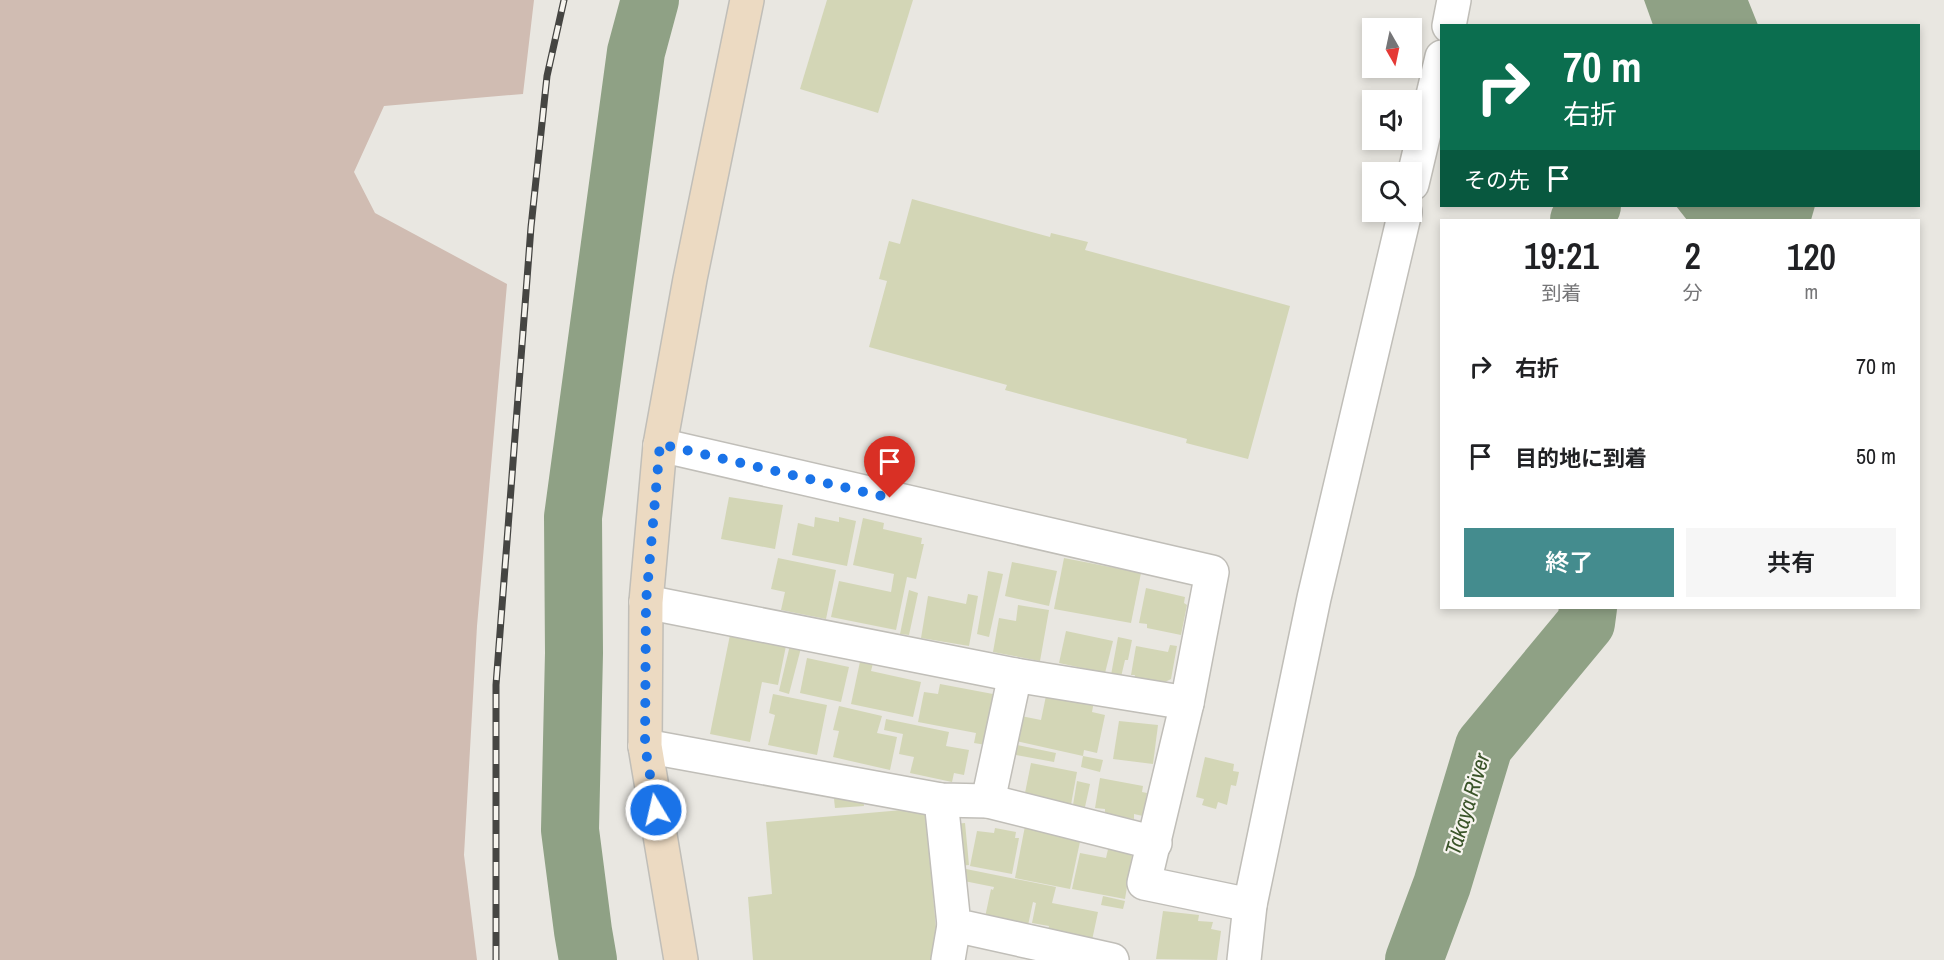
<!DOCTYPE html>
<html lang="ja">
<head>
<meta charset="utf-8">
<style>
	:root { --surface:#fff; --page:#f6f6f6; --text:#202124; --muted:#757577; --accent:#448c8e }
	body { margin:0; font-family:"Archivo Narrow","Noto Sans JP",sans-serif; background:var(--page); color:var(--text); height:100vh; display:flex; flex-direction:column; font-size:22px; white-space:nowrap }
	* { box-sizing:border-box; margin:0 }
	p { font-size:20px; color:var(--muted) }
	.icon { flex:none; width:33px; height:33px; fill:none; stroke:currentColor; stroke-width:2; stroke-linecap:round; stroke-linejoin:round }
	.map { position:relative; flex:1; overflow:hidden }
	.details { position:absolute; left:1440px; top:219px; width:480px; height:390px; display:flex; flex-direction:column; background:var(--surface); border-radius:0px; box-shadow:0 3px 9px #0003 }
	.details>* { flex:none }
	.top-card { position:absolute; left:1440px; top:24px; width:480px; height:183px; border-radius:0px; box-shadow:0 3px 9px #0003; background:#0b6e4f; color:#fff; overflow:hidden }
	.needle { width:39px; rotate:171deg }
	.tools { position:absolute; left:1362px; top:18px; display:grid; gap:12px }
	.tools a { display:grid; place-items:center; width:60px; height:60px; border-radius:0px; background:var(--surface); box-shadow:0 3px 9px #0003; font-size:30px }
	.pin { position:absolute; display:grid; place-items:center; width:51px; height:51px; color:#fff; margin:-62px -26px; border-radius:50% 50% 50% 0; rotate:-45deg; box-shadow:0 0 6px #0007 }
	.pin .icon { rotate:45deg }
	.me { position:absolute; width:66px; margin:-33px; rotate:351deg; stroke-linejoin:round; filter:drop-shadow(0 0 4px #0008) }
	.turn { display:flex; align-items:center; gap:21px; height:126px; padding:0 24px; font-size:27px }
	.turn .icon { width:78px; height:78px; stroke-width:2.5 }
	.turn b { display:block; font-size:42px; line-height:51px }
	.then { display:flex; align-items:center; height:57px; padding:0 24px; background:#0003; gap:12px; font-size:22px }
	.eta { display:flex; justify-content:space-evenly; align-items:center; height:102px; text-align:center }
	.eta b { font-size:36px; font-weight:600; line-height:42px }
	.cta { display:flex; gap:12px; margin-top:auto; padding:12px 24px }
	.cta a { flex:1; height:69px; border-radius:0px; background:var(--accent); color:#fff; font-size:24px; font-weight:600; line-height:69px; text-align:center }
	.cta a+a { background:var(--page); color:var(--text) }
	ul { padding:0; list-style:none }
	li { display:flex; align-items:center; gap:18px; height:90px; padding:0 24px }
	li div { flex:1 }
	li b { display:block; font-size:22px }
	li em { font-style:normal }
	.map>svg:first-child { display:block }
	.green { fill:#d0bcb2 }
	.water { fill:#8fa185 }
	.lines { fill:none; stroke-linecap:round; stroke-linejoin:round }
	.river { stroke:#8fa185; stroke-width:58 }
	.building { fill:#d3d6b6 }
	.street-casing { stroke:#c0beb8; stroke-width:36 }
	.secondary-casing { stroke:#c0beb8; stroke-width:36 }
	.street { stroke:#fff; stroke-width:33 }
	.secondary { stroke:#ecdac2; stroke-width:33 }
	.rail-casing { stroke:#454542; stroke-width:7 }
	.rail { stroke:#f6f4ee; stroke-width:4.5; stroke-dasharray:14; stroke-linecap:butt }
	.route { stroke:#1a73e8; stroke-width:10; stroke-dasharray:0 18 }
	.labels { text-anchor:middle; stroke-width:4.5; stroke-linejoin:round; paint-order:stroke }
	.water-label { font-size:22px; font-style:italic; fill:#3a5429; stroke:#f6f4ee }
</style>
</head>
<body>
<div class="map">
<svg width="1944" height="960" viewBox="0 0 1944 960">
	<rect width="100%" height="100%" fill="#e9e7e1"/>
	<path class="green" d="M 0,0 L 534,0 L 523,94 L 384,106 L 354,172 L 375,213 L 507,284 L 477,626 L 464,855 L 477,960 L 0,960 Z"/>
	<g class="water">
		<path d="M 1644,0 L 1748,0 L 1758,25 L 1653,25 Z"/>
		<path d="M 1676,206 L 1815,206 L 1811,220 L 1687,220 Z"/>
	</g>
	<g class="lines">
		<g class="river">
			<path d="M 1579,220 L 1592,206"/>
			<path d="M 588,960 L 583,931 L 570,830 L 574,653 L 573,517 L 636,52 L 650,0"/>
			<path d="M 1414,960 L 1442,885 L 1484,746 L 1586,623 L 1588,608"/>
		</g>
	</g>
	<g class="building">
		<path d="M 827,0 L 913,0 L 878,113 L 800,89 Z"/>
		<path d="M 912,199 L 1050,237 L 1051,233 L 1088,242 L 1085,250 L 1290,306 L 1248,459 L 1186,443 L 1187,439 L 1005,390 L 1007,385 L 869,347 L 887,281 L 879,279 L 889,241 L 900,244 Z"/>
		<path d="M 729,497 L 783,505 L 775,549 L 721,539 Z"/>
		<path d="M 815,517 L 839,522 L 839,517 L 856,521 L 847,566 L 792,555 L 798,523 L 814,527 Z"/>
		<path d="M 863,518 L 884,523 L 883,529 L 922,538 L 921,544 L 924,544 L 916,579 L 907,577 L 896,630 L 831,617 L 839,581 L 891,592 L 894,574 L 853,565 Z"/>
		<path d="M 778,558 L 836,570 L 826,619 L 781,610 L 785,592 L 771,589 Z"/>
		<path d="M 1064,558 L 1141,573 L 1131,623 L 1054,609 Z"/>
		<path d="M 1012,562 L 1057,571 L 1049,606 L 1005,596 Z"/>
		<path d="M 988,571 L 1003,574 L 989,637 L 977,634 Z"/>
		<path d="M 1146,588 L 1185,597 L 1184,603 L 1187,605 L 1181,635 L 1147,628 L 1147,624 L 1139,623 Z"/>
		<path d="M 909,590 L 918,593 L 909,635 L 900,634 Z"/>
		<path d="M 968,594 L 978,596 L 969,646 L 921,638 L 928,596 L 966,604 Z"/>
		<path d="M 1018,605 L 1049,610 L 1040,661 L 993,652 L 999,618 L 1016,621 Z"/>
		<path d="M 731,630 L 787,641 L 778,685 L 762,682 L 750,742 L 710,734 Z"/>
		<path d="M 1066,631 L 1113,641 L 1105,673 L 1059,663 Z"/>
		<path d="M 1118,637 L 1132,640 L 1128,660 L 1125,660 L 1121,677 L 1111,675 Z"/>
		<path d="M 790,645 L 801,648 L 789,694 L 779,691 Z"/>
		<path d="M 1170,645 L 1177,646 L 1171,679 L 1161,684 L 1134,679 L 1135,675 L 1131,675 L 1136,646 L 1168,652 Z"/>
		<path d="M 861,657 L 874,659 L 871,671 L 921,682 L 913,717 L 851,704 Z"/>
		<path d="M 807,658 L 849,667 L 841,702 L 800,693 Z"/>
		<path d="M 940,684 L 993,694 L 986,745 L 974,743 L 976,733 L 918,722 L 924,692 L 938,694 Z"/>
		<path d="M 1047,691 L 1094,701 L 1092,712 L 1105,715 L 1097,753 L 1084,750 L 1083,756 L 1011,740 L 1016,715 L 1041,720 Z"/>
		<path d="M 773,694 L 827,705 L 817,755 L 768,745 L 775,715 L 769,713 Z"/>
		<path d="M 839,706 L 882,716 L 877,733 L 897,737 L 890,770 L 833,757 L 839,731 L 833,730 Z"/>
		<path d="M 886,719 L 949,732 L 946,746 L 969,750 L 964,775 L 954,773 L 952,782 L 910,773 L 914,757 L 899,754 L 903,734 L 884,730 Z"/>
		<path d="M 1119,721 L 1158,725 L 1153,764 L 1113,759 Z"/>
		<path d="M 1013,744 L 1056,753 L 1054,762 L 1011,754 Z"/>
		<path d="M 1083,756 L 1103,760 L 1100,772 L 1081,767 Z"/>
		<path d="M 1205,757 L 1234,764 L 1233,771 L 1239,772 L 1236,786 L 1231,785 L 1227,805 L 1218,802 L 1216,809 L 1202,805 L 1204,799 L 1196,797 Z"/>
		<path d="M 1031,763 L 1077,772 L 1070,810 L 1024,798 Z"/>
		<path d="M 1100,778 L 1143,786 L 1142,792 L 1147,793 L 1143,816 L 1134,814 L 1134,819 L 1105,814 L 1105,809 L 1095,808 Z"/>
		<path d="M 1077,781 L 1090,784 L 1085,807 L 1073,805 Z"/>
		<path d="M 863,796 L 864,806 L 835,808 L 834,799 Z"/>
		<path d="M 925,808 L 939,960 L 753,960 L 748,897 L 772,894 L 766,822 Z"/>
		<path d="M 965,823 L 969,865 L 958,866 L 953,824 Z"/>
		<path d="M 1025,826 L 1081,837 L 1070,889 L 1015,878 Z"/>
		<path d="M 995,828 L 1016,832 L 1015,838 L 1019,838 L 1012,874 L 970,866 L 977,831 L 994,833 Z"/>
		<path d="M 1109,845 L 1125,849 L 1132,856 L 1125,899 L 1072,889 L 1080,853 L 1106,858 Z"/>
		<path d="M 966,869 L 1056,887 L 1052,903 L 1098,912 L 1091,945 L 1047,937 L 1049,926 L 1032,923 L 1036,903 L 1033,902 L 1027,930 L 984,922 L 991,889 L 993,890 L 994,887 L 964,881 Z"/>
		<path d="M 1103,896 L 1125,901 L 1123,909 L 1101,905 Z"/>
		<path d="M 1163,911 L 1199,915 L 1198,921 L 1213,922 L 1211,929 L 1221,931 L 1217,960 L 1156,959 Z"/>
	</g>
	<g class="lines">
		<defs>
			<g id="street">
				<path d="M 1449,26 L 1454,0"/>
				<path d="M 1412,184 L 1442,57"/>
				<path d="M 660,445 L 1212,572 L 1187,703 L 1144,883 L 1250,905"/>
				<path d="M 646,602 L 1015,675 L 1187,703"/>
				<path d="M 645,746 L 941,800 L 988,801 L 1155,843"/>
				<path d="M 941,800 L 954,925 L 1112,960"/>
				<path d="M 988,801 L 1015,675"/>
				<path d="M 948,960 L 954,925"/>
				<path d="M 1244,960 L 1250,905 L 1314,598 L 1405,212"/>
			</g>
			<path id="secondary" d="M 681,960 L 645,746 L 646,602 L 660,445 L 690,279 L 747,0"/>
		</defs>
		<use href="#street" class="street-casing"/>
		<use href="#secondary" class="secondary-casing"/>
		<use href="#street" class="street"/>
		<use href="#secondary" class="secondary"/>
		<defs>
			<path id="rail" d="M 496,960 L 496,685 L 531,227 L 547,76 L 564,0"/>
		</defs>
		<use href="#rail" class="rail-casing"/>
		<use href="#rail" class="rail"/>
	</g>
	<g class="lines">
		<path class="route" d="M 656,810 L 645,746 L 646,602 L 660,444 L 890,498"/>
	</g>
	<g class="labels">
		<g class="water-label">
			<text transform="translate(1467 804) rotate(-73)" y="8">Takaya River</text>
		</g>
	</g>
</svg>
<div class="tools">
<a><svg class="needle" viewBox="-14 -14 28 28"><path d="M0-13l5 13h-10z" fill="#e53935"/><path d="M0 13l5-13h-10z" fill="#757577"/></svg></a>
<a><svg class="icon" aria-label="sound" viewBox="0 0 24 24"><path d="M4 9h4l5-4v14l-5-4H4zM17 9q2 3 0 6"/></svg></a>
<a><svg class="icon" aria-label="search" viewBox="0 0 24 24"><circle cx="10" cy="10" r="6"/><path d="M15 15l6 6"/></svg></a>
</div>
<div class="pin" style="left:890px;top:498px;background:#d93025"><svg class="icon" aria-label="arrive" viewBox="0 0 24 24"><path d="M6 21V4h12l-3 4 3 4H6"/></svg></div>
<svg class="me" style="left:656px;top:810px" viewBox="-20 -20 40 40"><circle r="17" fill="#1a73e8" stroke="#fff" stroke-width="3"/><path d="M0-11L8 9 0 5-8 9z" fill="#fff"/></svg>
<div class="top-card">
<div class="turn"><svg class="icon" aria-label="right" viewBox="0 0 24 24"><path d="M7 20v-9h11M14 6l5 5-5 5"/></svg><div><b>70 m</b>右折</div></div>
<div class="then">その先<svg class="icon" aria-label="arrive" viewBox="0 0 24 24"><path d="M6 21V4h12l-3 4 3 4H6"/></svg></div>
</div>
<section class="details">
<div class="eta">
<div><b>19:21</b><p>到着</p></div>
<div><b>2</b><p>分</p></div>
<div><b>120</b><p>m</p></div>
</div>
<ul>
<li><svg class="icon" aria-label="right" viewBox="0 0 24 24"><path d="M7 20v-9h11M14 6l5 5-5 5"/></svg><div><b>右折</b></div><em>70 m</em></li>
<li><svg class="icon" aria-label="arrive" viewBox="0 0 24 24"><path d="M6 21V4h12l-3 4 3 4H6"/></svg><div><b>目的地に到着</b></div><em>50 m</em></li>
</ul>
<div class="cta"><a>終了</a><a>共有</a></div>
</section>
</div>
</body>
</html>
